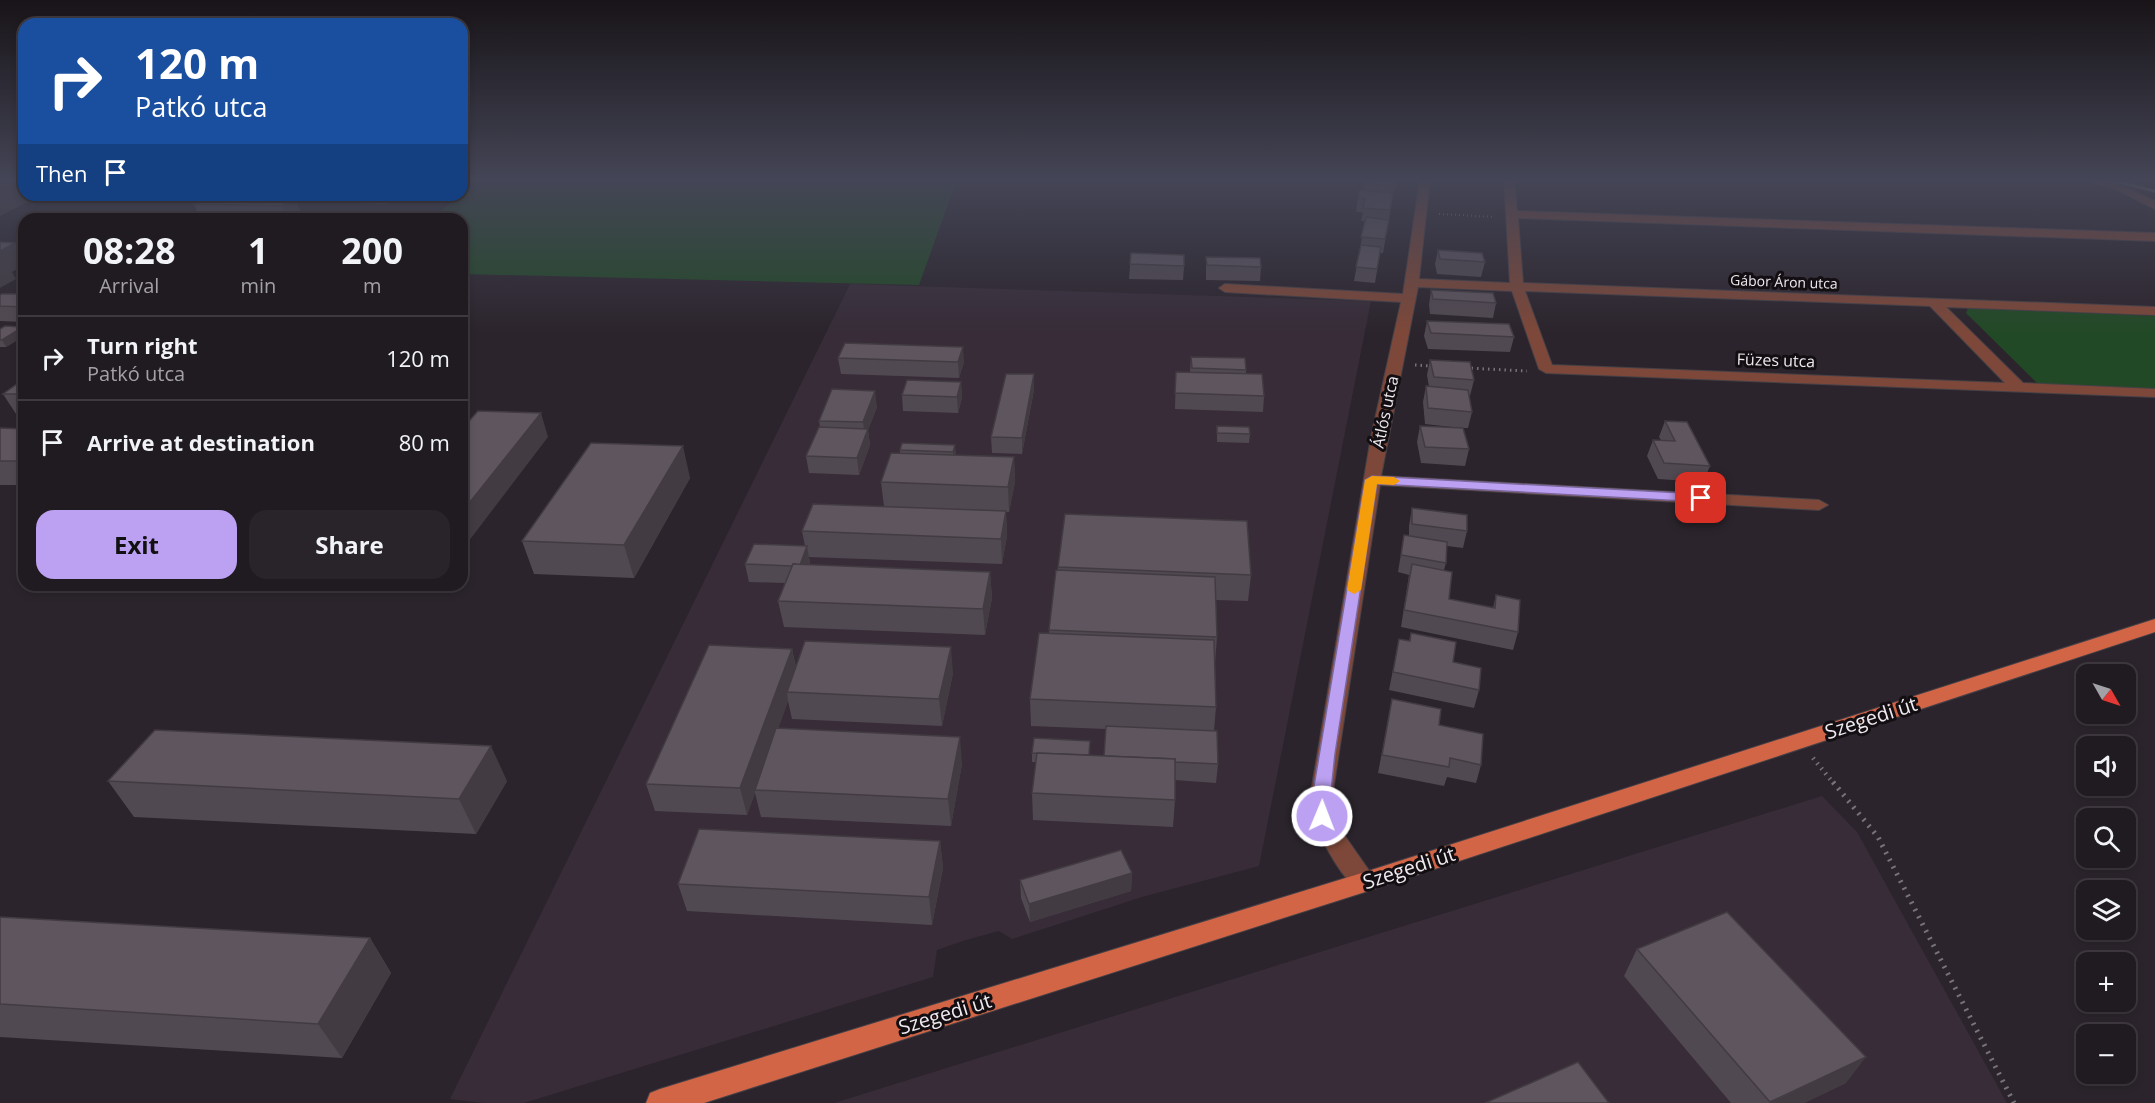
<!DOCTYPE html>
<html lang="en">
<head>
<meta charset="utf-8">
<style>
	:root { --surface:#201b21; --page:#28242a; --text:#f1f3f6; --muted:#a2a1a5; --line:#3d393f; --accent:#bca0f2 }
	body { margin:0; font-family:"Open Sans",sans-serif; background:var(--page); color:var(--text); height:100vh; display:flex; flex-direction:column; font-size:22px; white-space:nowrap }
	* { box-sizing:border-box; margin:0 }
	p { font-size:20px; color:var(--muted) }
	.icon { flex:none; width:33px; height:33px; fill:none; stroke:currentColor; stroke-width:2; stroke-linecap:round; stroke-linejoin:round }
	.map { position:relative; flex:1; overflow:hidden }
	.side { position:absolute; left:18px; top:213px; width:450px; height:378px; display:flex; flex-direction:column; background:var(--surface); border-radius:18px; box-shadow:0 3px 9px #0003,0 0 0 2px var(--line) }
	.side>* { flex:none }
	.banner { position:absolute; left:18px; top:18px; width:450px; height:183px; border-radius:18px; box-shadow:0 3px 9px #0003,0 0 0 2px var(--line); background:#1a4fa0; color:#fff; overflow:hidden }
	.needle { width:39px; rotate:129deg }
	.tools { position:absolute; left:2076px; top:664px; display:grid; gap:12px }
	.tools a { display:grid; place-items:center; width:60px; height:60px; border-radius:12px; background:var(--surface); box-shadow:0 3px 9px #0003,0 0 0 2px var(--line); font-size:30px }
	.pin { position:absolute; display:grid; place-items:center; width:51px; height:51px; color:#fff; margin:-26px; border-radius:12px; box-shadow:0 3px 9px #0006 }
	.me { position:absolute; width:66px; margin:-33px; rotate:1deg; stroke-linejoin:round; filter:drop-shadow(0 0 4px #0008) }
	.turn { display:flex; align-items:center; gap:21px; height:126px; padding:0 18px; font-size:27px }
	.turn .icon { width:78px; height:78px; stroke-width:2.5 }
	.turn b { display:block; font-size:42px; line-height:51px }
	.then { display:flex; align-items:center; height:57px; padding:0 18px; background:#0003; gap:12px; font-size:22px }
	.eta { display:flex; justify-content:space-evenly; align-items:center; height:102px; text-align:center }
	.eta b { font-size:36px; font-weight:700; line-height:42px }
	.button { display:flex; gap:12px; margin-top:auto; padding:12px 18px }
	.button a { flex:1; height:69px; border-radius:18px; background:var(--accent); color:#111; font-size:24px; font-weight:700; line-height:69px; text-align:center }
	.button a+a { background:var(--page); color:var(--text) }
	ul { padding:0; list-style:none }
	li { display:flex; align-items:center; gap:18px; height:84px; padding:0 18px; border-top:2px solid var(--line) }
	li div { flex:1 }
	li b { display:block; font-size:22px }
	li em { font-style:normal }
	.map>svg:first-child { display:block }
	.built { fill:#372c38 }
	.green { fill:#224926 }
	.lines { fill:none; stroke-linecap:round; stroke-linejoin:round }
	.minor-casing { stroke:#464047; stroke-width:2 }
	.major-casing { stroke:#464047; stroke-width:2 }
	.path-far3 { stroke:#787279; stroke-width:2; stroke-dasharray:1 3; stroke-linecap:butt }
	.path-far2 { stroke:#787279; stroke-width:3; stroke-dasharray:1.5 4; stroke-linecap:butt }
	.path-far1 { stroke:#787279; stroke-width:4.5; stroke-dasharray:1.5 5; stroke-linecap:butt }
	.path { stroke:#787279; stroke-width:5; stroke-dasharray:2 6; stroke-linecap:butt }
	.minor { fill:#7d4839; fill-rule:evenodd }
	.major { fill:#d26546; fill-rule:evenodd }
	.rail { stroke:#8a858b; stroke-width:3 }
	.wall { fill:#514951 }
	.shaded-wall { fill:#423c42 }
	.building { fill:#5e555e; stroke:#423c42; stroke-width:1.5 }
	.route { fill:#bca0f2; stroke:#7a689d; stroke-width:1.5 }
	.slow { fill:#f59e0b }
	.labels { text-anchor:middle; stroke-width:6; stroke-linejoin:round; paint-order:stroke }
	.far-street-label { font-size:14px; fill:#eeeaef; stroke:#120e12 }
	.street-label { font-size:16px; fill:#eeeaef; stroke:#120e12 }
	.near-street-label { font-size:20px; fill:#eeeaef; stroke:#120e12 }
</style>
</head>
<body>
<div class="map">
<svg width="2155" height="1103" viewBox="0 0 2155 1103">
	<rect width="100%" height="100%" fill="#2b242c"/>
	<g class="built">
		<path d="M 850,284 L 1371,301 L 1259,866 L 1142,897 L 1012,939 L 999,931 L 966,940 L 937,950 L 933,977 L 524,1103 L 483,1103 L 450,1099 Z"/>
		<path d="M 1822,796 L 1857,832 L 2007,1103 L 834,1103 Z"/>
	</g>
	<g class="green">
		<path d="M 478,179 L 957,179 L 919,285 L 462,274 L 462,219 L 431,219 Z"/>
		<path d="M 1968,308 L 2155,316 L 2155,389 L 2039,385 L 1966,313 Z"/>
	</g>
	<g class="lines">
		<defs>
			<g id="minor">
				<path d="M 1420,179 L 1430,179 L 1419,279 L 1510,283 L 1504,179 L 1514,179 L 1517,211 L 2155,233 L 2155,241 L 1518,218 L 1523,283 L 2155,307 L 2155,315 L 1946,307 L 2023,383 L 2155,389 L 2155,397 L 1546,373 L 1539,369 L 1512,291 L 1418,287 L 1381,476 L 1819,500 L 1828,505 L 1819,510 L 1380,485 L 1331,804 L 1340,829 L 1377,882 L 1374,889 C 1367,891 1361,893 1356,888 C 1336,871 1315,829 1309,804 L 1371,437 L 1401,302 L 1225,292 L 1219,288 L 1225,284 L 1403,294 ZM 1525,291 L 1930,306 L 2005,383 L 1552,365 Z"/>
				<path d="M 2081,179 C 2109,179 2130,189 2155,201 L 2155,209 L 2117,190 Z"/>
			</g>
			<path id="major" d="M 2155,619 L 2155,632 L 1365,892 L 704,1103 L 646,1103 L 650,1093 L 660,1089 L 1365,872 Z"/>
		</defs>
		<use href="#minor" class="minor-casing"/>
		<use href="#major" class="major-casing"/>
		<path class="path-far3" d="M 1439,214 L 1495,217"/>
		<g class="path-far2">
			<path d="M 1415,365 L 1432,366"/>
			<path d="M 1466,368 L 1527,371"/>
		</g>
		<path class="path-far1" d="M 1813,758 L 1834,784"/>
		<path class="path" d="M 1833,782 L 1878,837 L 2014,1103"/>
		<use href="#minor" class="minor"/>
		<use href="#major" class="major"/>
		<path class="rail" d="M 2106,179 L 2155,191"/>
	</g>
	<g class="wall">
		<path d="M 1365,179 L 1396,179 L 1383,253 L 1380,253 L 1375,283 L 1354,281 L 1365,221 L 1361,221 L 1363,212 L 1356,212 L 1358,198 L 1374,191 L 1374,190 L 1363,189 Z"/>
		<path d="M 230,195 L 317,195 L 311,199 L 295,199 L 300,211 L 289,219 L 200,218 L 194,204 L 231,196 Z"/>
		<path d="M 322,195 L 400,195 L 388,204 L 324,202 Z"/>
		<path d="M 1438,250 L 1485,262 L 1481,277 L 1437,274 L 1435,264 Z"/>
		<path d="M 1131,253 L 1184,266 L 1183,280 L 1129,279 Z"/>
		<path d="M 1206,257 L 1261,267 L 1260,281 L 1206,280 Z"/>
		<path d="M 1431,290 L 1496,303 L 1493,318 L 1430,314 L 1429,305 Z"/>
		<path d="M 24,294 L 24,322 L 0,321 L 0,295 Z"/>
		<path d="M 1427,321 L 1514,337 L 1510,352 L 1428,349 L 1424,336 Z"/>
		<path d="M 23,327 L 24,328 L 24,336 L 6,347 L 0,347 L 0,329 Z"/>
		<path d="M 1191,357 L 1246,370 L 1246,374 L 1264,396 L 1263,412 L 1175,409 L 1176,372 L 1190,372 Z"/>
		<path d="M 838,358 L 964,362 L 959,378 L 841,374 Z"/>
		<path d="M 1430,360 L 1474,380 L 1470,396 L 1469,395 L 1472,412 L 1468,428 L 1463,428 L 1469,449 L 1465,466 L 1421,463 L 1417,442 L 1420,426 L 1461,428 L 1425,424 L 1423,402 L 1426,386 L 1429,387 L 1427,375 Z"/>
		<path d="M 24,372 L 24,418 L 18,417 L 3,394 L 24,380 L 21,375 Z"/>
		<path d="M 961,382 L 962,398 L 958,413 L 903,411 L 902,395 Z"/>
		<path d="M 1034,390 L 1022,454 L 992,453 L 991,437 Z"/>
		<path d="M 877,407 L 868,430 L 870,445 L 859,475 L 809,473 L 806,456 L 820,427 L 819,421 Z"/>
		<path d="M 1665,421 L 1710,466 L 1703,482 L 1658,479 L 1647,456 L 1653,440 L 1661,440 L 1659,437 Z"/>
		<path d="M 1217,426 L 1250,434 L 1249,443 L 1217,442 Z"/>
		<path d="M 0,428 L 24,429 L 24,485 L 0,485 Z"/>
		<path d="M 955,445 L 955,455 L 1014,457 L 1015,482 L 1009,512 L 1006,512 L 1007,536 L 1002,564 L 809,557 L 810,563 L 810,565 L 990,572 L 992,598 L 985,635 L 784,627 L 778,601 L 785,583 L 749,582 L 745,564 L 805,546 L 802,531 L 884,506 L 881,482 L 900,453 L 900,450 Z"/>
		<path d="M 690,478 L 634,578 L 534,574 L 522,541 Z"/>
		<path d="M 1412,508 L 1467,531 L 1463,548 L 1447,546 L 1446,563 L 1444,570 L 1449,599 L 1493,608 L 1496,595 L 1518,632 L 1513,650 L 1401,627 L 1409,575 L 1398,572 L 1404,535 L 1409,536 L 1409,526 Z"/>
		<path d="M 1058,567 L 1251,575 L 1248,601 L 1216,600 L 1217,637 L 1215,663 L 1216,707 L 1214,731 L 1218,764 L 1216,783 L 1175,780 L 1175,800 L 1173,827 L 1033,820 L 1032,793 L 1036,762 L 1032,762 L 1032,753 L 1104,756 L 1106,729 L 1031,726 L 1030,699 L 1049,633 Z"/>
		<path d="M 1411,633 L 1453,662 L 1479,690 L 1474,708 L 1389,690 L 1399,639 L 1409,641 Z"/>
		<path d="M 792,649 L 796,667 L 953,673 L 942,726 L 792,719 L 788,701 L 778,728 L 962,764 L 951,826 L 761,817 L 755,793 L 747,815 L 655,811 L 646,784 Z"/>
		<path d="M 1392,699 L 1439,725 L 1481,765 L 1476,783 L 1447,777 L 1444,786 L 1378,773 Z"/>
		<path d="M 108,781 L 507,781 L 476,834 L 134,817 Z"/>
		<path d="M 940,841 L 943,868 L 932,925 L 687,911 L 678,884 Z"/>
		<path d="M 1132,873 L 1131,891 L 1030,922 L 1021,898 L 1020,880 Z"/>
		<path d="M 0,917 L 370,938 L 391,973 L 342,1058 L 0,1037 Z"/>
		<path d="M 1637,949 L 1846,1083 L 1804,1103 L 1731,1103 L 1624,976 Z"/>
	</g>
	<g class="shaded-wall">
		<path d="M 10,179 L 24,179 L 24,195 L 41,195 L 0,216 L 0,183 Z"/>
		<path d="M 309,195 L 317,195 L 311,199 Z"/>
		<path d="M 385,195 L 400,195 L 388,204 Z"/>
		<path d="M 295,198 L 300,211 L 289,219 L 287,219 L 282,206 Z"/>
		<path d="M 398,215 L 400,219 L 392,219 Z"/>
		<path d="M 15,243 L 24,258 L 24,265 L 12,272 L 16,279 L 0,288 L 0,251 Z"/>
		<path d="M 23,327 L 24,328 L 24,336 L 6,347 L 2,340 Z"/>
		<path d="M 963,347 L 964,362 L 959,378 L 958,362 Z"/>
		<path d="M 1034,374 L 1034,390 L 1022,454 L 1022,438 Z"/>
		<path d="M 961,382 L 962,398 L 958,413 L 957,397 Z"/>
		<path d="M 875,391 L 877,407 L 868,430 L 870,445 L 859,475 L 857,458 L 865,437 L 863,422 Z"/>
		<path d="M 541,413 L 548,437 L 462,550 L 462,512 Z"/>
		<path d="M 955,445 L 956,453 L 954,460 L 953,452 Z"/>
		<path d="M 683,446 L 690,478 L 634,578 L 624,545 Z"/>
		<path d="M 1014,457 L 1015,482 L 1009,512 L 1008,487 Z"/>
		<path d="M 1006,511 L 1007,536 L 1002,564 L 1001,539 Z"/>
		<path d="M 807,546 L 810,563 L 803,584 L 800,566 Z"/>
		<path d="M 990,572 L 992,598 L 985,635 L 983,609 Z"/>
		<path d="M 951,647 L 953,673 L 942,726 L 939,699 Z"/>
		<path d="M 792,649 L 797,675 L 787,692 L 788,701 L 757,790 L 755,790 L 755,793 L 747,815 L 740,788 Z"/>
		<path d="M 960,737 L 962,764 L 951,826 L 948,799 Z"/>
		<path d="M 491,746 L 507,781 L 476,834 L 459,799 Z"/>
		<path d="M 940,841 L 943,868 L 932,925 L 929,897 Z"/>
		<path d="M 1132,873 L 1131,891 L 1030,922 L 1029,904 Z"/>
		<path d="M 370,938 L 391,973 L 342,1058 L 318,1024 Z"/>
		<path d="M 1866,1057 L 1846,1083 L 1804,1103 L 1770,1103 Z"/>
	</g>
	<g class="building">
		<path d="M 0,179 L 10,179 L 0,183 Z"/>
		<path d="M 1376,179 L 1396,179 L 1395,186 L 1375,184 Z"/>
		<path d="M 1360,190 L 1393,193 L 1390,210 L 1363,208 L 1365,199 L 1358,198 Z"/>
		<path d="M 208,196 L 295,198 L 282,206 L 194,204 Z"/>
		<path d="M 371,214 L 398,215 L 392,219 L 365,219 Z"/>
		<path d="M 1366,217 L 1389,220 L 1385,239 L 1361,237 Z"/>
		<path d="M 0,242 L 15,243 L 0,251 Z"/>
		<path d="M 1361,245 L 1381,247 L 1377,269 L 1356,267 Z"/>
		<path d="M 1438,250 L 1482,253 L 1485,262 L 1440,259 Z"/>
		<path d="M 1131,253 L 1184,255 L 1184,266 L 1130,264 Z"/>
		<path d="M 1206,257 L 1260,258 L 1261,267 L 1207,265 Z"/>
		<path d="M 1431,290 L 1493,293 L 1496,303 L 1433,299 Z"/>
		<path d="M 2,294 L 24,294 L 24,307 L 0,306 L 0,295 Z"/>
		<path d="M 1427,321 L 1509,324 L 1514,337 L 1431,333 Z"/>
		<path d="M 5,326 L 23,327 L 2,340 L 0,340 L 0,329 Z"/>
		<path d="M 845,343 L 963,347 L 958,362 L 838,358 Z"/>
		<path d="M 1191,357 L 1245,358 L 1246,370 L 1192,368 Z"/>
		<path d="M 1430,360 L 1470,362 L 1474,380 L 1434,377 Z"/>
		<path d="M 1176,372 L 1262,374 L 1264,396 L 1175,393 Z"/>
		<path d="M 1006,374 L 1034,374 L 1022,438 L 991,437 Z"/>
		<path d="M 24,379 L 24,394 L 3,394 Z"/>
		<path d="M 907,380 L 961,382 L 957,397 L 902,395 Z"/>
		<path d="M 1426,386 L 1468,390 L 1472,412 L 1428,408 Z"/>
		<path d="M 832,389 L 875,391 L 863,422 L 819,421 Z"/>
		<path d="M 478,411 L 541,413 L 462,512 L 462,429 Z"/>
		<path d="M 1665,421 L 1687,422 L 1710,466 L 1664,463 L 1653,440 L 1675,441 Z"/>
		<path d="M 1217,426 L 1249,427 L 1250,434 L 1217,433 Z"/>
		<path d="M 1420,426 L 1463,428 L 1469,449 L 1425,447 Z"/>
		<path d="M 819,427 L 868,429 L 857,458 L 806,456 Z"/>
		<path d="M 0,428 L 24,429 L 24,461 L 0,461 Z"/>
		<path d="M 591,443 L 683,446 L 624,545 L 522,541 Z"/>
		<path d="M 902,443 L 955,445 L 953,452 L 900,450 Z"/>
		<path d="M 891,453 L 1014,457 L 1008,487 L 881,482 Z"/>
		<path d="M 813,504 L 1006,511 L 1001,539 L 802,531 Z"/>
		<path d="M 1412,508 L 1467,515 L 1467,531 L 1412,524 Z"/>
		<path d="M 1065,514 L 1247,521 L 1251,575 L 1058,567 Z"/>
		<path d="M 1404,535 L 1447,542 L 1446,563 L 1401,555 Z"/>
		<path d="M 754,544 L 807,546 L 800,565 L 793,564 L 792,566 L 745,564 Z"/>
		<path d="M 793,564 L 990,572 L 983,609 L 778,601 Z"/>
		<path d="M 1412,564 L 1452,572 L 1449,599 L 1495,608 L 1496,595 L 1520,600 L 1518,632 L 1404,610 Z"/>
		<path d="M 1056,570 L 1215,577 L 1217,637 L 1049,630 Z"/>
		<path d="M 1039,633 L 1214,640 L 1216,707 L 1030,699 Z"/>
		<path d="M 1411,633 L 1456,642 L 1453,662 L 1481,668 L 1479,690 L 1393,672 L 1399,639 L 1410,641 Z"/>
		<path d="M 805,641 L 951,647 L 939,699 L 787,692 Z"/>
		<path d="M 709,645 L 792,649 L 740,788 L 646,784 Z"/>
		<path d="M 1392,699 L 1441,709 L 1439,725 L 1483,734 L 1481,765 L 1450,758 L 1449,767 L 1382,755 Z"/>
		<path d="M 1106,726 L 1217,731 L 1218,764 L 1175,762 L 1175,759 L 1104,756 Z"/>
		<path d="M 776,728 L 960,737 L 948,799 L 755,790 Z"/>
		<path d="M 155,730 L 491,746 L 459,799 L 108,781 Z"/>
		<path d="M 1034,738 L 1090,741 L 1089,755 L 1032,753 Z"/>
		<path d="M 1037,753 L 1175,759 L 1175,800 L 1032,793 Z"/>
		<path d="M 699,829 L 940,841 L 929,897 L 678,884 Z"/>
		<path d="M 1121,850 L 1132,873 L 1029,904 L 1020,880 Z"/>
		<path d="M 1727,912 L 1866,1057 L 1770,1102 L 1637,949 Z"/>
		<path d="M 0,917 L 370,938 L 318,1024 L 0,1004 Z"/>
		<path d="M 1578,1062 L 1609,1103 L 1485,1103 Z"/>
	</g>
	<linearGradient id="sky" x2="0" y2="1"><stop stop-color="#181418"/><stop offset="0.54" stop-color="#444556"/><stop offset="1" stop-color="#444556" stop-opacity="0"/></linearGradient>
	<rect width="2155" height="333" fill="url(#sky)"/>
	<path class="route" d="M 1372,476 L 1701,494 L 1708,498 L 1701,502 L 1377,484 L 1335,754 L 1328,820 L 1316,820 L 1311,804 L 1365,480 Z"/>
	<path class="slow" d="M 1372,476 L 1394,477 L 1400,481 L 1394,485 L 1377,484 L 1361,590 L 1354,594 L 1347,590 L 1365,480 Z"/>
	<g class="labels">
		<g class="far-street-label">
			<text transform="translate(1784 282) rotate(2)" y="5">Gábor Áron utca</text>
		</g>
		<g class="street-label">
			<text transform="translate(1776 360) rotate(2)" y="6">Füzes utca</text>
			<text transform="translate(1385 412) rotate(-78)" y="6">Átlós utca</text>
		</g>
		<g class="near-street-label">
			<text transform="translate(1871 718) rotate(-18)" y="7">Szegedi út</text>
			<text transform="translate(1409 868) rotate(-18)" y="7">Szegedi út</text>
			<text transform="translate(945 1014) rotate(-17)" y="7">Szegedi út</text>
		</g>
	</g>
</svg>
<div class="tools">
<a><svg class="needle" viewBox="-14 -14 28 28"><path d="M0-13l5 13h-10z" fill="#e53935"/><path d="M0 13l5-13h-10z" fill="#a2a1a5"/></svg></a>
<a><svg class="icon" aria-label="sound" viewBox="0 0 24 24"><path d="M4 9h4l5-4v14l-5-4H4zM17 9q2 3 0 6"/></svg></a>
<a><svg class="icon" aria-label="search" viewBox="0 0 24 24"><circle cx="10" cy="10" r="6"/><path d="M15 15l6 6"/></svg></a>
<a><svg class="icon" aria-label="layers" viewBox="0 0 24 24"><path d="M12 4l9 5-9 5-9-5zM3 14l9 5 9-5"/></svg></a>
<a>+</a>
<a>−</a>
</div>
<div class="pin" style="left:1701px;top:498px;background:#d93025"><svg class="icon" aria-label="arrive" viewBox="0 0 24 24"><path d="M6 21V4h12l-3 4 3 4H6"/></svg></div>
<svg class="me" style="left:1322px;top:816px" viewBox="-20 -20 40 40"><circle r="17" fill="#bca0f2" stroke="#fff" stroke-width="3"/><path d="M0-11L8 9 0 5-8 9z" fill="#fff"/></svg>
<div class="banner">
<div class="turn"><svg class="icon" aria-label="right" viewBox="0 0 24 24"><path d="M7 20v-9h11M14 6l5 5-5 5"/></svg><div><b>120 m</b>Patkó utca</div></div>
<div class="then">Then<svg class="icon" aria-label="arrive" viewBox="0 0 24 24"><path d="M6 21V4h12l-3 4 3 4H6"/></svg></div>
</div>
<section class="side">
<div class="eta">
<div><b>08:28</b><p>Arrival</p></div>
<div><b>1</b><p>min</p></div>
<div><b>200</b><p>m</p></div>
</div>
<ul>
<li><svg class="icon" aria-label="right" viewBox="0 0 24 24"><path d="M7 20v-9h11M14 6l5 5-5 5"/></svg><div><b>Turn right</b><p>Patkó utca</p></div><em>120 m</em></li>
<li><svg class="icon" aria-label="arrive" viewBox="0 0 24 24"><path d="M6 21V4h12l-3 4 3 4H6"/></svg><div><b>Arrive at destination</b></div><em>80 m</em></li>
</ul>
<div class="button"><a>Exit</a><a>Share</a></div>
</section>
</div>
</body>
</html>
